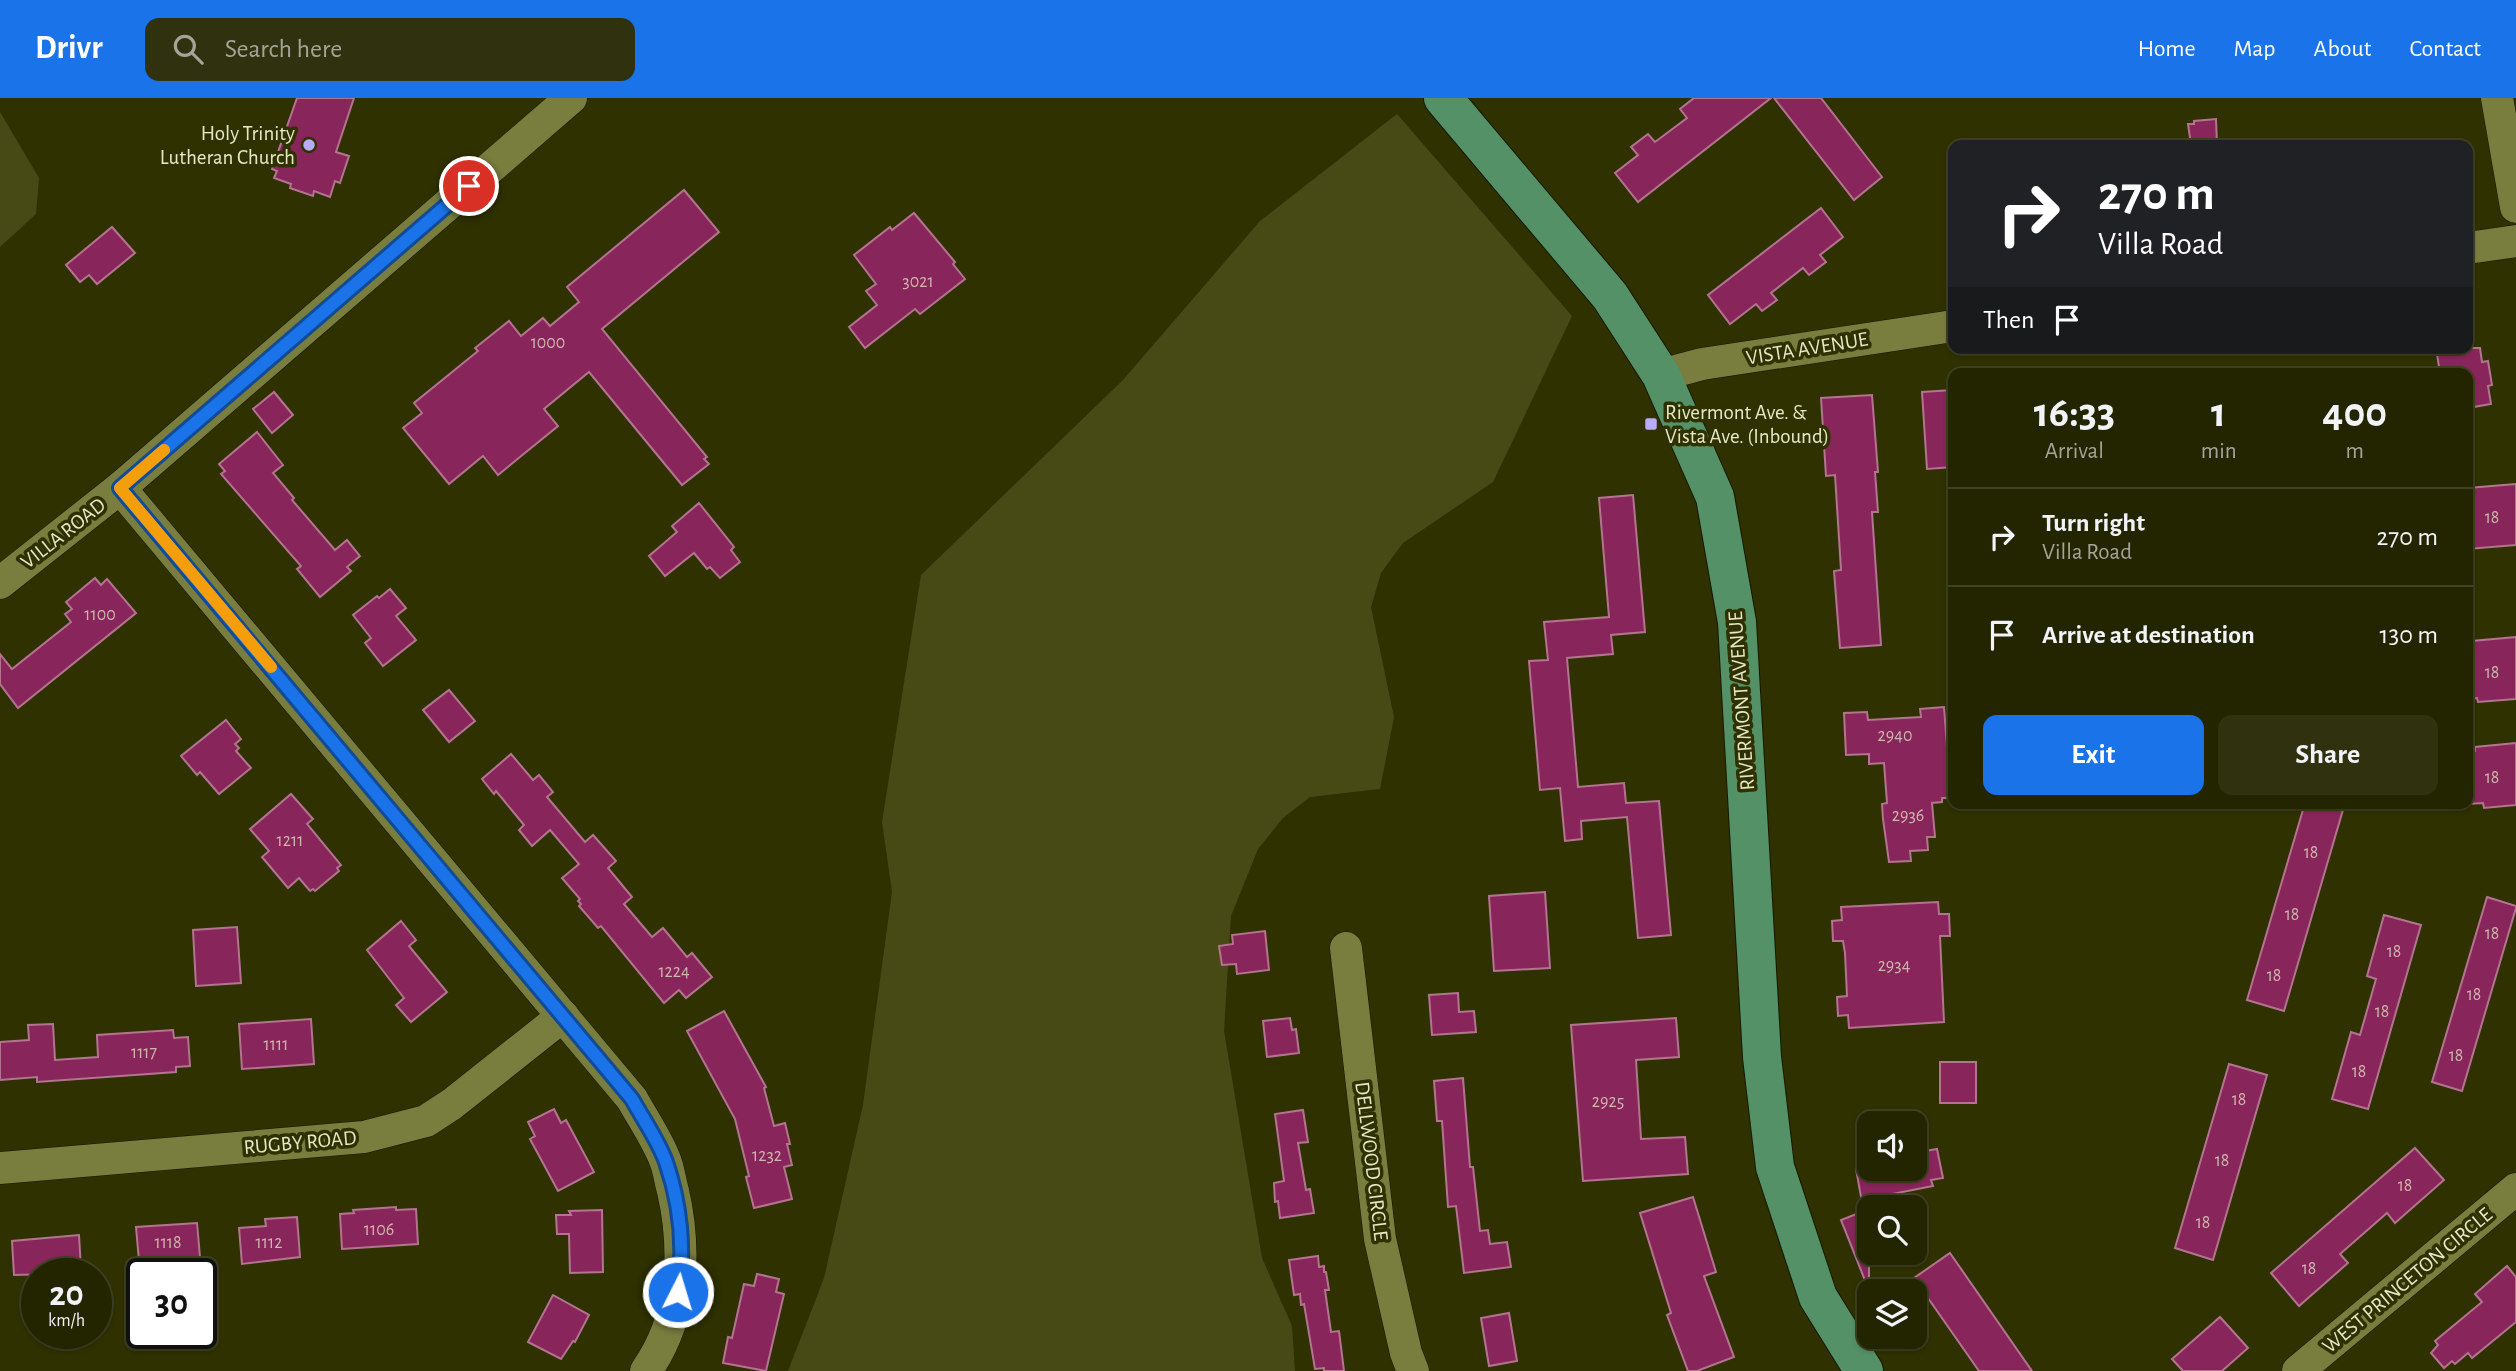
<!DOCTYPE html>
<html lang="en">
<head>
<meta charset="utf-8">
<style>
	:root { --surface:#232500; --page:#2f310f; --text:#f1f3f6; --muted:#a3a599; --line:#404222; --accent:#1a73e8 }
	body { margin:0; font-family:"Alegreya Sans",sans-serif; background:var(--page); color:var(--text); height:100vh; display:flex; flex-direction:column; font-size:26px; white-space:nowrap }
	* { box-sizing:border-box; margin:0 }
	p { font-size:23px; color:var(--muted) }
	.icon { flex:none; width:38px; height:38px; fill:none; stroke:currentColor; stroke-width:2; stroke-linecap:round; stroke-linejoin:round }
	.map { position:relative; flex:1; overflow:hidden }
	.details { position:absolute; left:1948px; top:270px; width:525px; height:441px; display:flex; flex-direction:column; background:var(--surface); border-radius:14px; box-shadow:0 2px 5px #0004,0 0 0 2px var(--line) }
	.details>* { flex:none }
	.guide { position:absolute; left:1948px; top:42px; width:525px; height:214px; border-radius:14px; box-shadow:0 2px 5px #0004,0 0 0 2px var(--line); background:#202124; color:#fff; overflow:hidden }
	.tools { position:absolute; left:1857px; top:1013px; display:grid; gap:14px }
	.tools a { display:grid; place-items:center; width:70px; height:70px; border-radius:14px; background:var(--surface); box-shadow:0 2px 5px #0004,0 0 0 2px var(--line); font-size:35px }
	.speed { position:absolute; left:21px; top:1160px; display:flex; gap:14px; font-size:35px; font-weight:700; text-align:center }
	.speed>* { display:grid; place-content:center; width:91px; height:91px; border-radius:50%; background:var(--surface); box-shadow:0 2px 5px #0004,0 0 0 2px var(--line); line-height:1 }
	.speed small { font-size:18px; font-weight:400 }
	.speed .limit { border:4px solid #111; border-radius:10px; background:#fff; color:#111 }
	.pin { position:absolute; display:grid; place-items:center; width:60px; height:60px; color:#fff; margin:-30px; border:4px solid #fff; border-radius:50%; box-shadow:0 2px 7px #0007 }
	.me { position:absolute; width:77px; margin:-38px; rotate:5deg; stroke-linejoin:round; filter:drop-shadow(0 0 5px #0008) }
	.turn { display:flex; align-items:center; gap:24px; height:147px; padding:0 35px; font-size:32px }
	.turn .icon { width:91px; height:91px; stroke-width:2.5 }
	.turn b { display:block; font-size:49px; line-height:60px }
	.then { display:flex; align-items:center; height:66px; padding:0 35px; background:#0003; gap:14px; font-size:26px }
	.eta { display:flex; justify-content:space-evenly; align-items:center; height:119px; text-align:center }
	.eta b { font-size:42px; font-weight:600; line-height:49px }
	.cta { display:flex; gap:14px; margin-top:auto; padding:14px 35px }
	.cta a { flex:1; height:80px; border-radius:14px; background:var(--accent); color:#fff; font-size:28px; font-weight:600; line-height:80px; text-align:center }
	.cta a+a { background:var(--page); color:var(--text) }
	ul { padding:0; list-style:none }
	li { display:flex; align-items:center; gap:21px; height:98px; padding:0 35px; border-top:2px solid var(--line) }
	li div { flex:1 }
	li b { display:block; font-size:26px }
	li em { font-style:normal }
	header { display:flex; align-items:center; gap:42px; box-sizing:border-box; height:98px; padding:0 35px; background:var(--accent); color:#fff }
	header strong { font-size:33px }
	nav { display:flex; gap:38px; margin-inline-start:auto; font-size:24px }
	.search { width:490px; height:63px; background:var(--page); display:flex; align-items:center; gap:18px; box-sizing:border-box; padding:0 24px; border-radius:14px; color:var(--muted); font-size:26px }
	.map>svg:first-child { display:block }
	.green { fill:#484a16 }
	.building { fill:#88255a; stroke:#b37490; stroke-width:2 }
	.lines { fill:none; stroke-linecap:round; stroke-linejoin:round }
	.minor-casing { stroke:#171800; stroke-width:33 }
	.major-casing { stroke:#171800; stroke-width:40 }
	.minor { stroke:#797d3d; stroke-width:32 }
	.major { stroke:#549167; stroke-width:38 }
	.route-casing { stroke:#114b97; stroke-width:18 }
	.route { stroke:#1a73e8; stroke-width:12 }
	.slow { stroke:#f59e0b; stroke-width:12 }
	.poi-dot { fill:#b8abf7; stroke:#2f3100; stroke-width:2.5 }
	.labels { text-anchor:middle; stroke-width:7; stroke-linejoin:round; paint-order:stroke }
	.number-label { font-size:18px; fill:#ceb8ac }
	.poi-label { font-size:21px; fill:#e5e9c8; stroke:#2f3100; text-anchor:end }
	.street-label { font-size:21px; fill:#e5e9c8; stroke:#2f3100 }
</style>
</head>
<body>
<header>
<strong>Drivr</strong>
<div class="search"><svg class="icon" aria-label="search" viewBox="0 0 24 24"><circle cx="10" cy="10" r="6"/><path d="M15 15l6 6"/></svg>Search here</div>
<nav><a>Home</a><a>Map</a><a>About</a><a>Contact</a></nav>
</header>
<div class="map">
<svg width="2516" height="1273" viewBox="0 0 2516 1273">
	<rect width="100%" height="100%" fill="#2f3100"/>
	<g class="green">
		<path d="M 0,14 L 39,80 L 36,116 L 0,149 Z"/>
		<path d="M 1397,16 L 1572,218 L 1493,384 L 1403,445 L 1381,475 L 1371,509 L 1394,619 L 1380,691 L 1310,699 L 1283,720 L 1258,751 L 1231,818 L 1224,933 L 1262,1160 L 1292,1228 L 1295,1273 L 788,1273 L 824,1180 L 863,1007 L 892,794 L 882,724 L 921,477 L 1123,282 L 1260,123 Z"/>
	</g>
	<g class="building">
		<path d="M 297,0 L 354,0 L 336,54 L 349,58 L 340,85 L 335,83 L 330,99 L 314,93 L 313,98 L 290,90 L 291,86 L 274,80 L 277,73 L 272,71 Z"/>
		<path d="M 1694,0 L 1771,0 L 1638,104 L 1615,75 L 1638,57 L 1631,49 L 1648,36 L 1655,44 L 1687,20 L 1680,11 Z"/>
		<path d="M 1774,0 L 1821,0 L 1882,79 L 1854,102 Z"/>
		<path d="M 2216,21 L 2217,47 L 2191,47 L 2188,26 L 2194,26 L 2194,23 Z"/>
		<path d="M 684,92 L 719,134 L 602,231 L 707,359 L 704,361 L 709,366 L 682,387 L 589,274 L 544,311 L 558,328 L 498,377 L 483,358 L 449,386 L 403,330 L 422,315 L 414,305 L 478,253 L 475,250 L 509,223 L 521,238 L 543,220 L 550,228 L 579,204 L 567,189 Z"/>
		<path d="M 1821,110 L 1843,139 L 1820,157 L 1826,164 L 1809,177 L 1803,170 L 1771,195 L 1777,202 L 1762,213 L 1756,206 L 1730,226 L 1708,197 Z"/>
		<path d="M 914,115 L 955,164 L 953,166 L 965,181 L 920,216 L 915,211 L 865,250 L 849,229 L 877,207 L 866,193 L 876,186 L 854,157 L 890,129 L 892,132 Z"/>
		<path d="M 112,129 L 135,155 L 97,186 L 89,177 L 80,184 L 66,167 Z"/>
		<path d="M 2436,250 L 2480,250 L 2482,264 L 2488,263 L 2492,287 L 2488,288 L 2491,306 L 2468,310 L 2468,275 L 2440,275 Z"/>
		<path d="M 1953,292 L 1953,369 L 1927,371 L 1922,294 Z"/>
		<path d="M 274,294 L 293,317 L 272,335 L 253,311 Z"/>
		<path d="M 1872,297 L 1878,374 L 1875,374 L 1878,414 L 1872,414 L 1881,547 L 1840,550 L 1834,473 L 1841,472 L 1835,377 L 1826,378 L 1821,300 Z"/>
		<path d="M 257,334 L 283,367 L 273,375 L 294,400 L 292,402 L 335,452 L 347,442 L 360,458 L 347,469 L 351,473 L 320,499 L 297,471 L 301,468 L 221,376 L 225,373 L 219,366 Z"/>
		<path d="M 2516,386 L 2516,447 L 2468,451 L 2468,390 Z"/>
		<path d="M 1633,397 L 1645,534 L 1611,537 L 1613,556 L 1567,560 L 1578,689 L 1624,685 L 1626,705 L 1659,703 L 1671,837 L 1638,840 L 1627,719 L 1581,723 L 1582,741 L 1565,743 L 1560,690 L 1540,692 L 1529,563 L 1548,562 L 1544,524 L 1609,519 L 1599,400 Z"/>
		<path d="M 699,405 L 734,449 L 731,452 L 740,464 L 720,480 L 710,469 L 707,471 L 694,455 L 665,478 L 649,458 L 677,434 L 672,428 Z"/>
		<path d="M 95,480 L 101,487 L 107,481 L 136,515 L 18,610 L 0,586 L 0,556 L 12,571 L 71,524 L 65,516 L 72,511 L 66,504 Z"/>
		<path d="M 390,491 L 406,510 L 396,518 L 416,542 L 383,568 L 365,545 L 371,540 L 353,517 L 377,498 L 379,500 Z"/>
		<path d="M 2516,539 L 2516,601 L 2478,604 L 2477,600 L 2468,601 L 2468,549 L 2473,548 L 2472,543 Z"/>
		<path d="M 449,592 L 475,623 L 449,644 L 423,612 Z"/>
		<path d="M 1944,609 L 1951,700 L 1942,700 L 1942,704 L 1932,705 L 1935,739 L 1927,739 L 1928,752 L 1910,753 L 1911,763 L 1889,764 L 1883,721 L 1882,706 L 1887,705 L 1884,665 L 1869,666 L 1869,656 L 1846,657 L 1844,615 L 1867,614 L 1868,622 L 1921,619 L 1920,611 Z"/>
		<path d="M 226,622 L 241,641 L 235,646 L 239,650 L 236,653 L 251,670 L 219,696 L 200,674 L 197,677 L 181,658 Z"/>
		<path d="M 2516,645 L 2516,707 L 2484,710 L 2483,705 L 2468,706 L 2468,654 L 2475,653 L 2475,649 Z"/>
		<path d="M 511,656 L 533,682 L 539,677 L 553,694 L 547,699 L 585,744 L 593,737 L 616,763 L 608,770 L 632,799 L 624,806 L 652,839 L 663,830 L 687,859 L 692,855 L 712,879 L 686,900 L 679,892 L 664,905 L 601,828 L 598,830 L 579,808 L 581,806 L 578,803 L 580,801 L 562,780 L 579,766 L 550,732 L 532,748 L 519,732 L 524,727 L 496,693 L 494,696 L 482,681 Z"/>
		<path d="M 291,696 L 313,721 L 307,726 L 341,767 L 337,770 L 339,773 L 315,793 L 313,791 L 310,793 L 299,780 L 288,790 L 262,759 L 269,753 L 250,731 Z"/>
		<path d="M 2305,705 L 2345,705 L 2284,913 L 2247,902 Z"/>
		<path d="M 1545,794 L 1550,870 L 1494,873 L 1489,798 Z"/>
		<path d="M 2487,799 L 2516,808 L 2516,810 L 2462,993 L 2432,984 Z"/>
		<path d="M 1938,804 L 1939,816 L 1949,816 L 1950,838 L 1940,838 L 1944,924 L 1849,930 L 1848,917 L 1838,918 L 1837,899 L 1847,898 L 1845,855 L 1843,843 L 1833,843 L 1832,823 L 1842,822 L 1841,809 Z"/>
		<path d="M 2384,817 L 2421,827 L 2368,1011 L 2332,1001 L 2351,934 L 2360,937 L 2376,881 L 2367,878 Z"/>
		<path d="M 401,823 L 416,842 L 409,848 L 447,894 L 411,924 L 396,907 L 404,900 L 367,852 Z"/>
		<path d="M 237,829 L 241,885 L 196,888 L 193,832 Z"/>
		<path d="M 1265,833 L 1269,872 L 1237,876 L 1236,866 L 1222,867 L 1219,848 L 1233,846 L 1232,837 Z"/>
		<path d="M 1458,895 L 1459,914 L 1474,913 L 1476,934 L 1432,937 L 1429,897 Z"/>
		<path d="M 724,913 L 766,989 L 764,990 L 774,1028 L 785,1025 L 790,1046 L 787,1046 L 792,1067 L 784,1069 L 792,1101 L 754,1110 L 746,1079 L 749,1078 L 735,1021 L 687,933 Z"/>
		<path d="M 1290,920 L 1292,932 L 1296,931 L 1299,955 L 1267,959 L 1263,923 Z"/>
		<path d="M 1676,920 L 1679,959 L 1636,962 L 1641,1041 L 1685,1039 L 1688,1076 L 1583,1083 L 1571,927 Z"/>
		<path d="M 311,921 L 314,966 L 242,971 L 239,926 Z"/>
		<path d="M 53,926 L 55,962 L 98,959 L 97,937 L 173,932 L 174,940 L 188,939 L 190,968 L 176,969 L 176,974 L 37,984 L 37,979 L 0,982 L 0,944 L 29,942 L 28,927 Z"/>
		<rect x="1940" y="964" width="36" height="41"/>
		<path d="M 2229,966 L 2267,977 L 2213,1162 L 2175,1150 Z"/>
		<path d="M 1463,980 L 1470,1069 L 1473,1069 L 1480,1133 L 1488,1132 L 1490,1146 L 1507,1144 L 1511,1169 L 1464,1175 L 1456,1108 L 1448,1109 L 1442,1023 L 1437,1023 L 1434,983 Z"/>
		<path d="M 554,1011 L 561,1025 L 566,1022 L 594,1074 L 558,1093 L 530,1041 L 535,1038 L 528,1024 Z"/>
		<path d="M 1303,1012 L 1308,1044 L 1298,1045 L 1306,1092 L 1310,1091 L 1314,1115 L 1280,1120 L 1278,1103 L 1275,1104 L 1274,1085 L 1284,1083 L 1275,1016 Z"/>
		<path d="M 2415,1050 L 2444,1082 L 2395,1125 L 2387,1115 L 2340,1156 L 2348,1165 L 2299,1208 L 2271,1175 Z"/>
		<path d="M 1937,1051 L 1943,1080 L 1931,1082 L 1933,1088 L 1882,1098 L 1886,1110 L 1863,1110 L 1856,1071 L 1914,1071 L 1914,1055 Z"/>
		<path d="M 1693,1099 L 1716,1174 L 1704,1178 L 1734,1259 L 1697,1273 L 1688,1273 L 1667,1217 L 1671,1215 L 1640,1115 Z"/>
		<path d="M 396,1109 L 396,1112 L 416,1111 L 418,1146 L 342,1151 L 340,1116 L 354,1115 L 353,1112 Z"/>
		<path d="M 1869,1111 L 1869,1190 L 1868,1190 L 1841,1122 Z"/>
		<path d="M 602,1112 L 603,1174 L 570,1175 L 569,1136 L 557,1136 L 556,1117 L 571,1117 L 569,1113 Z"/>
		<path d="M 297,1119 L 300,1159 L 242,1166 L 239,1130 L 266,1128 L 265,1121 Z"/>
		<path d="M 197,1125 L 200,1159 L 139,1163 L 136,1129 Z"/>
		<path d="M 79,1137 L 81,1171 L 53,1173 L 53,1176 L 14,1177 L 12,1143 Z"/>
		<path d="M 1950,1155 L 2032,1273 L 1979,1273 L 1914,1180 Z"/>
		<path d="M 1318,1158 L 1319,1169 L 1324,1168 L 1324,1174 L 1326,1174 L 1329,1192 L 1325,1192 L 1331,1234 L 1339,1233 L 1344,1273 L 1324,1273 L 1324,1270 L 1315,1271 L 1304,1206 L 1301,1207 L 1300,1196 L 1294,1197 L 1289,1162 Z"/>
		<path d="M 2507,1168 L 2516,1179 L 2516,1224 L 2472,1260 L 2468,1255 L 2455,1266 L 2452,1263 L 2444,1270 L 2431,1255 L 2438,1247 L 2435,1243 L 2482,1204 L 2475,1196 Z"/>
		<path d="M 757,1176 L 779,1181 L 776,1194 L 784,1196 L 766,1273 L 723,1265 L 728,1239 L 732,1240 L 744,1186 L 754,1188 Z"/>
		<path d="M 553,1197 L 589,1217 L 575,1244 L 573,1243 L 561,1261 L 528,1244 Z"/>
		<path d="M 1509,1215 L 1517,1263 L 1489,1268 L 1481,1220 Z"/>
		<path d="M 2220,1219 L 2248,1250 L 2222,1273 L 2183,1273 L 2172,1261 Z"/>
	</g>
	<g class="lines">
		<defs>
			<g id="minor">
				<path d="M 2497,0 L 2516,109"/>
				<path d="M 2468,150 L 2516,143"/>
				<path d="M 1661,277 L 1702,266 L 1953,228"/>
				<path d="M 120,390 L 632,1001 C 643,1021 657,1041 665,1062 C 669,1072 670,1083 673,1093 C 687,1155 683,1220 646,1273"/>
				<path d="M 0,485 L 120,390 L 571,0"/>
				<path d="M 1346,850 L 1380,1141 L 1406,1255 L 1413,1273"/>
				<path d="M 0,1070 L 364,1039 L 426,1023 L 452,1006 L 563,918"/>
				<path d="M 2298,1273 L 2516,1091"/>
			</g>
			<path id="major" d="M 1443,0 L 1610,198 L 1661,277 L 1715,399 L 1737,524 L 1762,959 L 1775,1069 L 1818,1199 L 1864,1273"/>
		</defs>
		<use href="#minor" class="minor-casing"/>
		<use href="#major" class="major-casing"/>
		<use href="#minor" class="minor"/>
		<use href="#major" class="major"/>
	</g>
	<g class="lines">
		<defs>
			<path id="route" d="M 469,88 L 120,390 L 632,1001 C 643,1021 658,1042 666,1064 C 680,1105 685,1151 678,1194"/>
		</defs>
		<use href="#route" class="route-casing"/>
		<use href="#route" class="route"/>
		<path class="slow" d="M 164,352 L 120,390 L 271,569"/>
	</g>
	<g class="poi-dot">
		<circle cx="309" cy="47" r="7"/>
		<rect x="1644" y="319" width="14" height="14" rx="3.5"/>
	</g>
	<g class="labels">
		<g class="number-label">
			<text x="918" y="189">3021</text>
			<text x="548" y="250">1000</text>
			<text x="2492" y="425">18</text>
			<text x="100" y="522">1100</text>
			<text x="2492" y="580">18</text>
			<text x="1895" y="643">2940</text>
			<text x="2492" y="685">18</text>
			<text x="1908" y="723">2936</text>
			<text x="290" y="748">1211</text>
			<text x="2311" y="760">18</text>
			<text x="2292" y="822">18</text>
			<text x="2492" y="841">18</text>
			<text x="2394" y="859">18</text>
			<text x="1894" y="873">2934</text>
			<text x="674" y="879">1224</text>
			<text x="2274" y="883">18</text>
			<text x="2474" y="902">18</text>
			<text x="2382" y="919">18</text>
			<text x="276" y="952">1111</text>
			<text x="144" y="960">1117</text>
			<text x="2456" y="963">18</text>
			<text x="2359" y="979">18</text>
			<text x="2239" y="1007">18</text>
			<text x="1608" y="1009">2925</text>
			<text x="767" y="1063">1232</text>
			<text x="2222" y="1068">18</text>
			<text x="2405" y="1093">18</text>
			<text x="2203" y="1130">18</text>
			<text x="379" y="1137">1106</text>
			<text x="168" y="1150">1118</text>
			<text x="269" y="1150">1112</text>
			<text x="2309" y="1176">18</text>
		</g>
		<g class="poi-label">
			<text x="295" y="42">Holy Trinity<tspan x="295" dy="24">Lutheran Church</tspan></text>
			<text x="1665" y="321" text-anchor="start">Rivermont Ave. &amp;<tspan x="1665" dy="24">Vista Ave. (Inbound)</tspan></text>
		</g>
		<g class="street-label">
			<text transform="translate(1807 250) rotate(-9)" y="7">VISTA AVENUE</text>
			<text transform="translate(63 435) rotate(-38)" y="7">VILLA ROAD</text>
			<text transform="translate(1741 603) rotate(-94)" y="7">RIVERMONT AVENUE</text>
			<text transform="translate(300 1044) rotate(-5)" y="7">RUGBY ROAD</text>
			<text transform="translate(1372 1063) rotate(83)" y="7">DELLWOOD CIRCLE</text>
			<text transform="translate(2407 1182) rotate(-40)" y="7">WEST PRINCETON CIRCLE</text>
		</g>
	</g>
</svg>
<div class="tools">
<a><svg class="icon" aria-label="sound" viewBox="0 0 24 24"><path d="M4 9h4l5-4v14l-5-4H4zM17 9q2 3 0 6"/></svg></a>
<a><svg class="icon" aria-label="search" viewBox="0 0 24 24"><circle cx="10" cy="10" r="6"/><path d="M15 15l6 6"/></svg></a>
<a><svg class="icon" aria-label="layers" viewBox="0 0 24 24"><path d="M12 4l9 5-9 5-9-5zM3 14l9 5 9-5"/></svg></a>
</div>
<div class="speed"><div>20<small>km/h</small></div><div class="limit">30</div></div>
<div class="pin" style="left:469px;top:88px;background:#d93025"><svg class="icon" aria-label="arrive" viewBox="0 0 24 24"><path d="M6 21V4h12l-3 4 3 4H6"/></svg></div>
<svg class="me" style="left:678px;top:1194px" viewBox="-20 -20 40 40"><circle r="17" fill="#1a73e8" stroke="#fff" stroke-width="3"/><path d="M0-11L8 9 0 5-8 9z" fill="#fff"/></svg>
<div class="guide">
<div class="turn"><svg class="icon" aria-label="right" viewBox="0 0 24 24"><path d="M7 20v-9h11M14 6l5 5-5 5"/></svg><div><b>270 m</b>Villa Road</div></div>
<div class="then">Then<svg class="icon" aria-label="arrive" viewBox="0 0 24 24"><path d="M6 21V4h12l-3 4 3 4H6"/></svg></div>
</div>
<section class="details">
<div class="eta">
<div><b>16:33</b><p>Arrival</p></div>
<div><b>1</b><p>min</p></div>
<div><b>400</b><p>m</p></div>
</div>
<ul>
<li><svg class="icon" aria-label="right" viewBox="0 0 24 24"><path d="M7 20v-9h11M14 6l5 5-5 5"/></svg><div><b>Turn right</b><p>Villa Road</p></div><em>270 m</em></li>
<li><svg class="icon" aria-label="arrive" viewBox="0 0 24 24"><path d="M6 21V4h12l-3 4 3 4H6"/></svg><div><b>Arrive at destination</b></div><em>130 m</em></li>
</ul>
<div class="cta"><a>Exit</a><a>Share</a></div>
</section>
</div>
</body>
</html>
